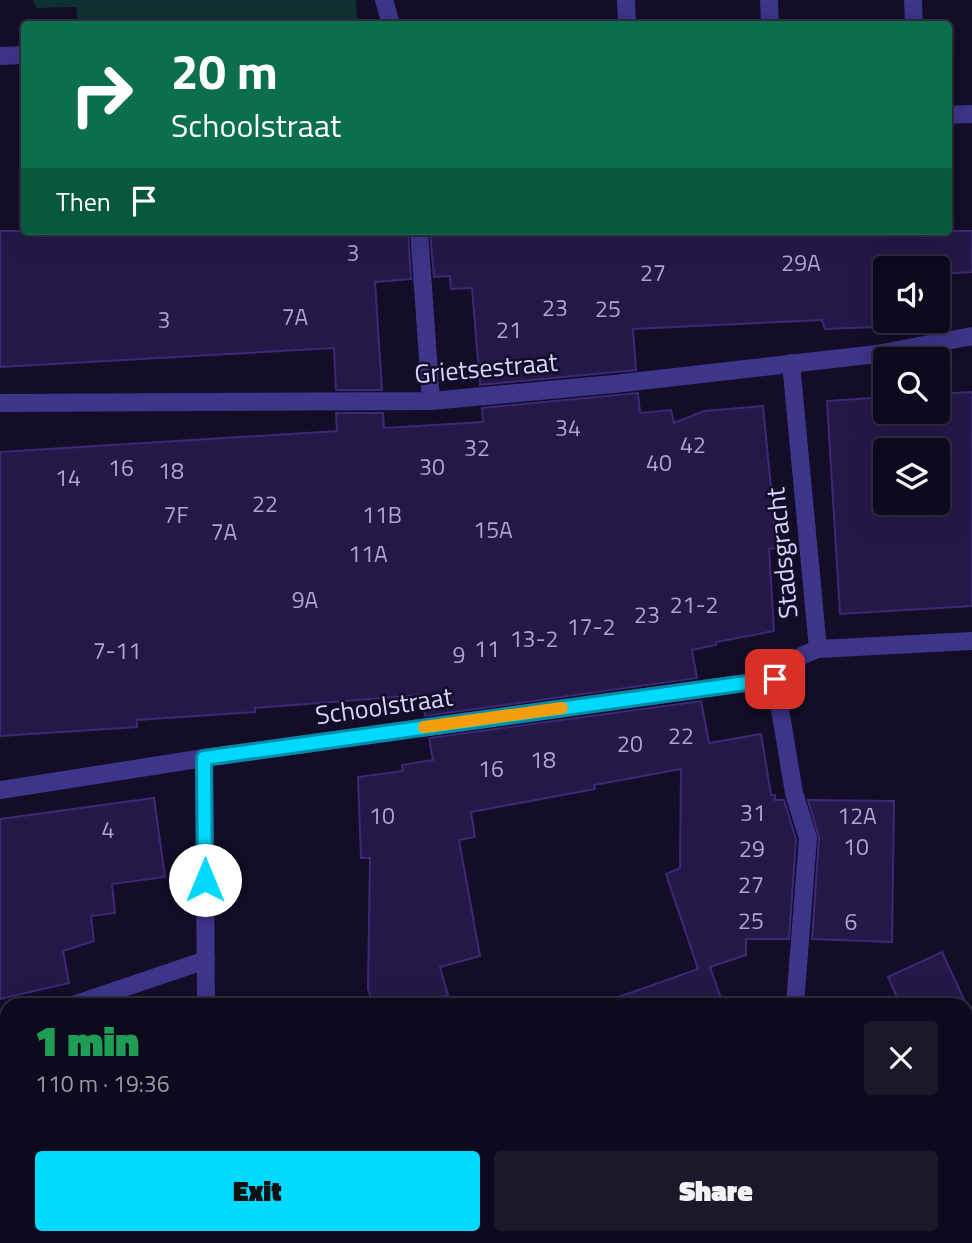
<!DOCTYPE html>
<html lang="en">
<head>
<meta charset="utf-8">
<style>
	:root { --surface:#0e0a1d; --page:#1c182a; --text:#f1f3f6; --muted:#9b9aa4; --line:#2e2b3b; --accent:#00d9fe }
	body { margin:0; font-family:"Titillium Web",sans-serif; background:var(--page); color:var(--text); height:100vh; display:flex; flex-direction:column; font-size:26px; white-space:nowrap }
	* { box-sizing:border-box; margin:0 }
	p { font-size:23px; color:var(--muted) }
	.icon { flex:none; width:38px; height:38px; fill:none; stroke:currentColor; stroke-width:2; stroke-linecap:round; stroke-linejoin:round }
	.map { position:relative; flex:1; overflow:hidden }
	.sheet { position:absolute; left:0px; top:998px; width:973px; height:247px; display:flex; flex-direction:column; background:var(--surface); border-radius:21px 21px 0 0; box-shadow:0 7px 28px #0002,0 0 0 2px var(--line) }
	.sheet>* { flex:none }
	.banner { position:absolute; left:21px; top:21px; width:931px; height:214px; border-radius:7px; box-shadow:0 7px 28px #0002,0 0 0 2px var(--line); background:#0b6e4f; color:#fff; overflow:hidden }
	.buttons { position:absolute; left:873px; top:256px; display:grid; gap:14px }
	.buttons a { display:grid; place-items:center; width:77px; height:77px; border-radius:7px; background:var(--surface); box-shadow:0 7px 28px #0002,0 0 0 2px var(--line); font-size:35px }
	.pin { position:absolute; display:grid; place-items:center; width:60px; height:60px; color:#fff; margin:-30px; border-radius:14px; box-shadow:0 4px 10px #0006 }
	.me { position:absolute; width:77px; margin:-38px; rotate:0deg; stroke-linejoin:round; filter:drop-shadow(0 0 5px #0008) }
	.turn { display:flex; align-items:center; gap:24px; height:147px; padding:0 35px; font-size:32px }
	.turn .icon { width:91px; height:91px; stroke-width:2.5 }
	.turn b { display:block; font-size:49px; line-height:60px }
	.then { display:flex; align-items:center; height:66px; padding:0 35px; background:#0003; gap:14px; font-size:26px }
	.round { display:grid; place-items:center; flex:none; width:74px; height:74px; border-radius:7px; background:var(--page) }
	.head { display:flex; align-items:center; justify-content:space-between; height:119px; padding:0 35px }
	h1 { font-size:42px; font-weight:800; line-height:52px; color:#1e9e55 }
	.action { display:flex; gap:14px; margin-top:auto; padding:14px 35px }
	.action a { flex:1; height:80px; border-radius:7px; background:var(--accent); color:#111; font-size:28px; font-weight:800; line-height:80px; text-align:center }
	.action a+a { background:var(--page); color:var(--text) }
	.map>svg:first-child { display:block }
	.green { fill:#103131 }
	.building { fill:#241849; stroke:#3c2976; stroke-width:2; fill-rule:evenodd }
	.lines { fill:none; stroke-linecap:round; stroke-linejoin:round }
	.service { stroke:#3c3589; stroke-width:18 }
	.pedestrian { stroke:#3c3589; stroke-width:18 }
	.minor { stroke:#3c3589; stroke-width:18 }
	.route-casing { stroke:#008da5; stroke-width:18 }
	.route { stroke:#00d9fe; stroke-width:12 }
	.slow { stroke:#f59e0b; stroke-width:12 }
	.labels { text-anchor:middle; stroke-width:5; stroke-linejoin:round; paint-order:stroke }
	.number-label { font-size:23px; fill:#aca4d2 }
	.street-label { font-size:26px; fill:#dad3ff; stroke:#130d27 }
</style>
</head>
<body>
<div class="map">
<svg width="972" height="1243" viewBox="0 0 972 1243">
	<rect width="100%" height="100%" fill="#130d27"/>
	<path class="green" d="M 33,0 L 356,0 L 357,20 L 295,24 L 78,24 L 76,7 L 36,8 Z"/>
	<g class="building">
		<path d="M 0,231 L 408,231 L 411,279 L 375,282 L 382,390 L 336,390 L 334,348 L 0,367 Z"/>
		<path d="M 430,231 L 972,231 L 972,272 L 938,274 L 938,268 L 886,268 L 886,320 L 900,320 L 900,326 L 825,329 L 822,320 L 633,329 L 636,370 L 480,385 L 472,288 L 451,289 L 450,276 L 434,277 Z"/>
		<path d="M 972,392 L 972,606 L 840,614 L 827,401 L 886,397 L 886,411 L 938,411 L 938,394 ZM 886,450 L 938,450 L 938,502 L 886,502 Z"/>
		<path d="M 638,393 L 640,413 L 671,410 L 674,423 L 704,411 L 763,406 L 777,548 L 769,549 L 774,631 L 716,642 L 716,645 L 692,650 L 697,678 L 425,716 L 421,695 L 255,708 L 255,712 L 137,720 L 137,727 L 0,736 L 0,452 L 337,431 L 336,413 L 383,413 L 384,428 L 483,422 L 482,408 Z"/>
		<path d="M 701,701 L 709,743 L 761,734 L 771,795 L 775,795 L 775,800 L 784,800 L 796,839 L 789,939 L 746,939 L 746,955 L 710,967 L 723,1004 L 614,1004 L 613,999 L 698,969 L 666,874 L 680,868 L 681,769 L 594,785 L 595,789 L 471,812 L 475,837 L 459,840 L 480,956 L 440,967 L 448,995 L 414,1004 L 373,1004 L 368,989 L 370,858 L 361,858 L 358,777 L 403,771 L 402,765 L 433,760 L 429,738 Z"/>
		<path d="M 154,798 L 165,877 L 112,884 L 115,913 L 91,916 L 94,941 L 63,951 L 69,983 L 0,999 L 0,819 Z"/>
		<path d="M 808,800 L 894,801 L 892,942 L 812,939 L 819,838 Z"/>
		<path d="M 942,952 L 966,1004 L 900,1004 L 888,977 Z"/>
	</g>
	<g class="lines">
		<g class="service">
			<path d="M 76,1004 L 206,960"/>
			<path d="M 0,1030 L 7,1028"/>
		</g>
		<g class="pedestrian">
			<path d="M 384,0 L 391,24"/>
			<path d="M 626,0 L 627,24"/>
			<path d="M 769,0 L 770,24"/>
			<path d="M 913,0 L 914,24"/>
			<path d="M 0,56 L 24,55"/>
			<path d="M 948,115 L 972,114"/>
			<path d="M 419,231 L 431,401"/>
			<path d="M 791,363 L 818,649"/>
			<path d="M 0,403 L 431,401 L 614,384 L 877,354 L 972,336"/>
		</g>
		<g class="minor">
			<path d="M 775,679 L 794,793 L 808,838 L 795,1004"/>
			<path d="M 775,679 L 803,655 L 818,649 L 972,641"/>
			<path d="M 204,758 L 206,1004"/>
			<path d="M 0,790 L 204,758 L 775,679"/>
			<path d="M 293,1237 L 296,1243"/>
			<path d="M 460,1237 L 463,1243"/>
			<path d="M 922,1237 L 924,1243"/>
			<path d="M 123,1243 L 137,1237"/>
			<path d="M 376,1243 L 389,1237"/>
		</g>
	</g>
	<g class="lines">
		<defs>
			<path id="route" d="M 205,880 L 204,758 L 775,679"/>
		</defs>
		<use href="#route" class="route-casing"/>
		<use href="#route" class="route"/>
		<path class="slow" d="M 424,727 L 562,708"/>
	</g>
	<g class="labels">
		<g class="number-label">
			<text x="353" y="261">3</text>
			<text x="801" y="271">29A</text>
			<text x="653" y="281">27</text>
			<text x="555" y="316">23</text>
			<text x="608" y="317">25</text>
			<text x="295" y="325">7A</text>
			<text x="164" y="328">3</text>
			<text x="509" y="338">21</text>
			<text x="568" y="436">34</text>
			<text x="693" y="453">42</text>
			<text x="477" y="456">32</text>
			<text x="659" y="471">40</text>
			<text x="432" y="475">30</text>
			<text x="121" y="476">16</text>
			<text x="171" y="479">18</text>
			<text x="68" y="486">14</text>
			<text x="265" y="512">22</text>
			<text x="176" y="523">7F</text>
			<text x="382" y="523">11B</text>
			<text x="493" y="538">15A</text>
			<text x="224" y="540">7A</text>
			<text x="368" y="562">11A</text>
			<text x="305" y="608">9A</text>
			<text x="694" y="613">21-2</text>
			<text x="647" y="623">23</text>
			<text x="591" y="635">17-2</text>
			<text x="534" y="647">13-2</text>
			<text x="487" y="657">11</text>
			<text x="117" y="659">7-11</text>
			<text x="459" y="663">9</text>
			<text x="681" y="744">22</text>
			<text x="630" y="752">20</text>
			<text x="543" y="768">18</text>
			<text x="491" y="777">16</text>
			<text x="753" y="821">31</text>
			<text x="382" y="824">10</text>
			<text x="857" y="824">12A</text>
			<text x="108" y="838">4</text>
			<text x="856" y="855">10</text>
			<text x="752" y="857">29</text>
			<text x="751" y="893">27</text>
			<text x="751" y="929">25</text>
			<text x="851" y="930">6</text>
		</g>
		<g class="street-label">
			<text transform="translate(486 368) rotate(-5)" y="9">Grietsestraat</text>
			<text transform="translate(782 553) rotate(-96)" y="9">Stadsgracht</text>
			<text transform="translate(384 706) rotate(-8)" y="9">Schoolstraat</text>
		</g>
	</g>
</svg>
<div class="buttons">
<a><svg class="icon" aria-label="sound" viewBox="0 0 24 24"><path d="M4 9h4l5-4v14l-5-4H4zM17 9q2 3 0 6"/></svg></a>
<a><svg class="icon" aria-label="search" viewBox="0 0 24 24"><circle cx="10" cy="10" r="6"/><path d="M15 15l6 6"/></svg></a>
<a><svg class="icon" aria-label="layers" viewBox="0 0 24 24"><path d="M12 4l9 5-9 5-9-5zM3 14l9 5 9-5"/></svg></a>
</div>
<div class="pin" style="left:775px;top:679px;background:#d93025"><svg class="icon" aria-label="arrive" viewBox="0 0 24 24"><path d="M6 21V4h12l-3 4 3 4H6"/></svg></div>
<svg class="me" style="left:205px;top:880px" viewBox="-20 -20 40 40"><circle r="19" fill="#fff"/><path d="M0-13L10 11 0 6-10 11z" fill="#00d9fe"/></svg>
<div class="banner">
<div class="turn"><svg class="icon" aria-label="right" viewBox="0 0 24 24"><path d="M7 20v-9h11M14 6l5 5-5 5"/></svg><div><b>20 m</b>Schoolstraat</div></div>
<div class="then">Then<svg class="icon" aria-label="arrive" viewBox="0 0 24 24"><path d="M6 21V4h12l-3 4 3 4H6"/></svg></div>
</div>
<section class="sheet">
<div class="head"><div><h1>1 min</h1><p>110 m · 19:36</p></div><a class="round"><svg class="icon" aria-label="close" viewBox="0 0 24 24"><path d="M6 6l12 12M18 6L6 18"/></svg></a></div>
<div class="action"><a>Exit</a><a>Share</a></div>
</section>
</div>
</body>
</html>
